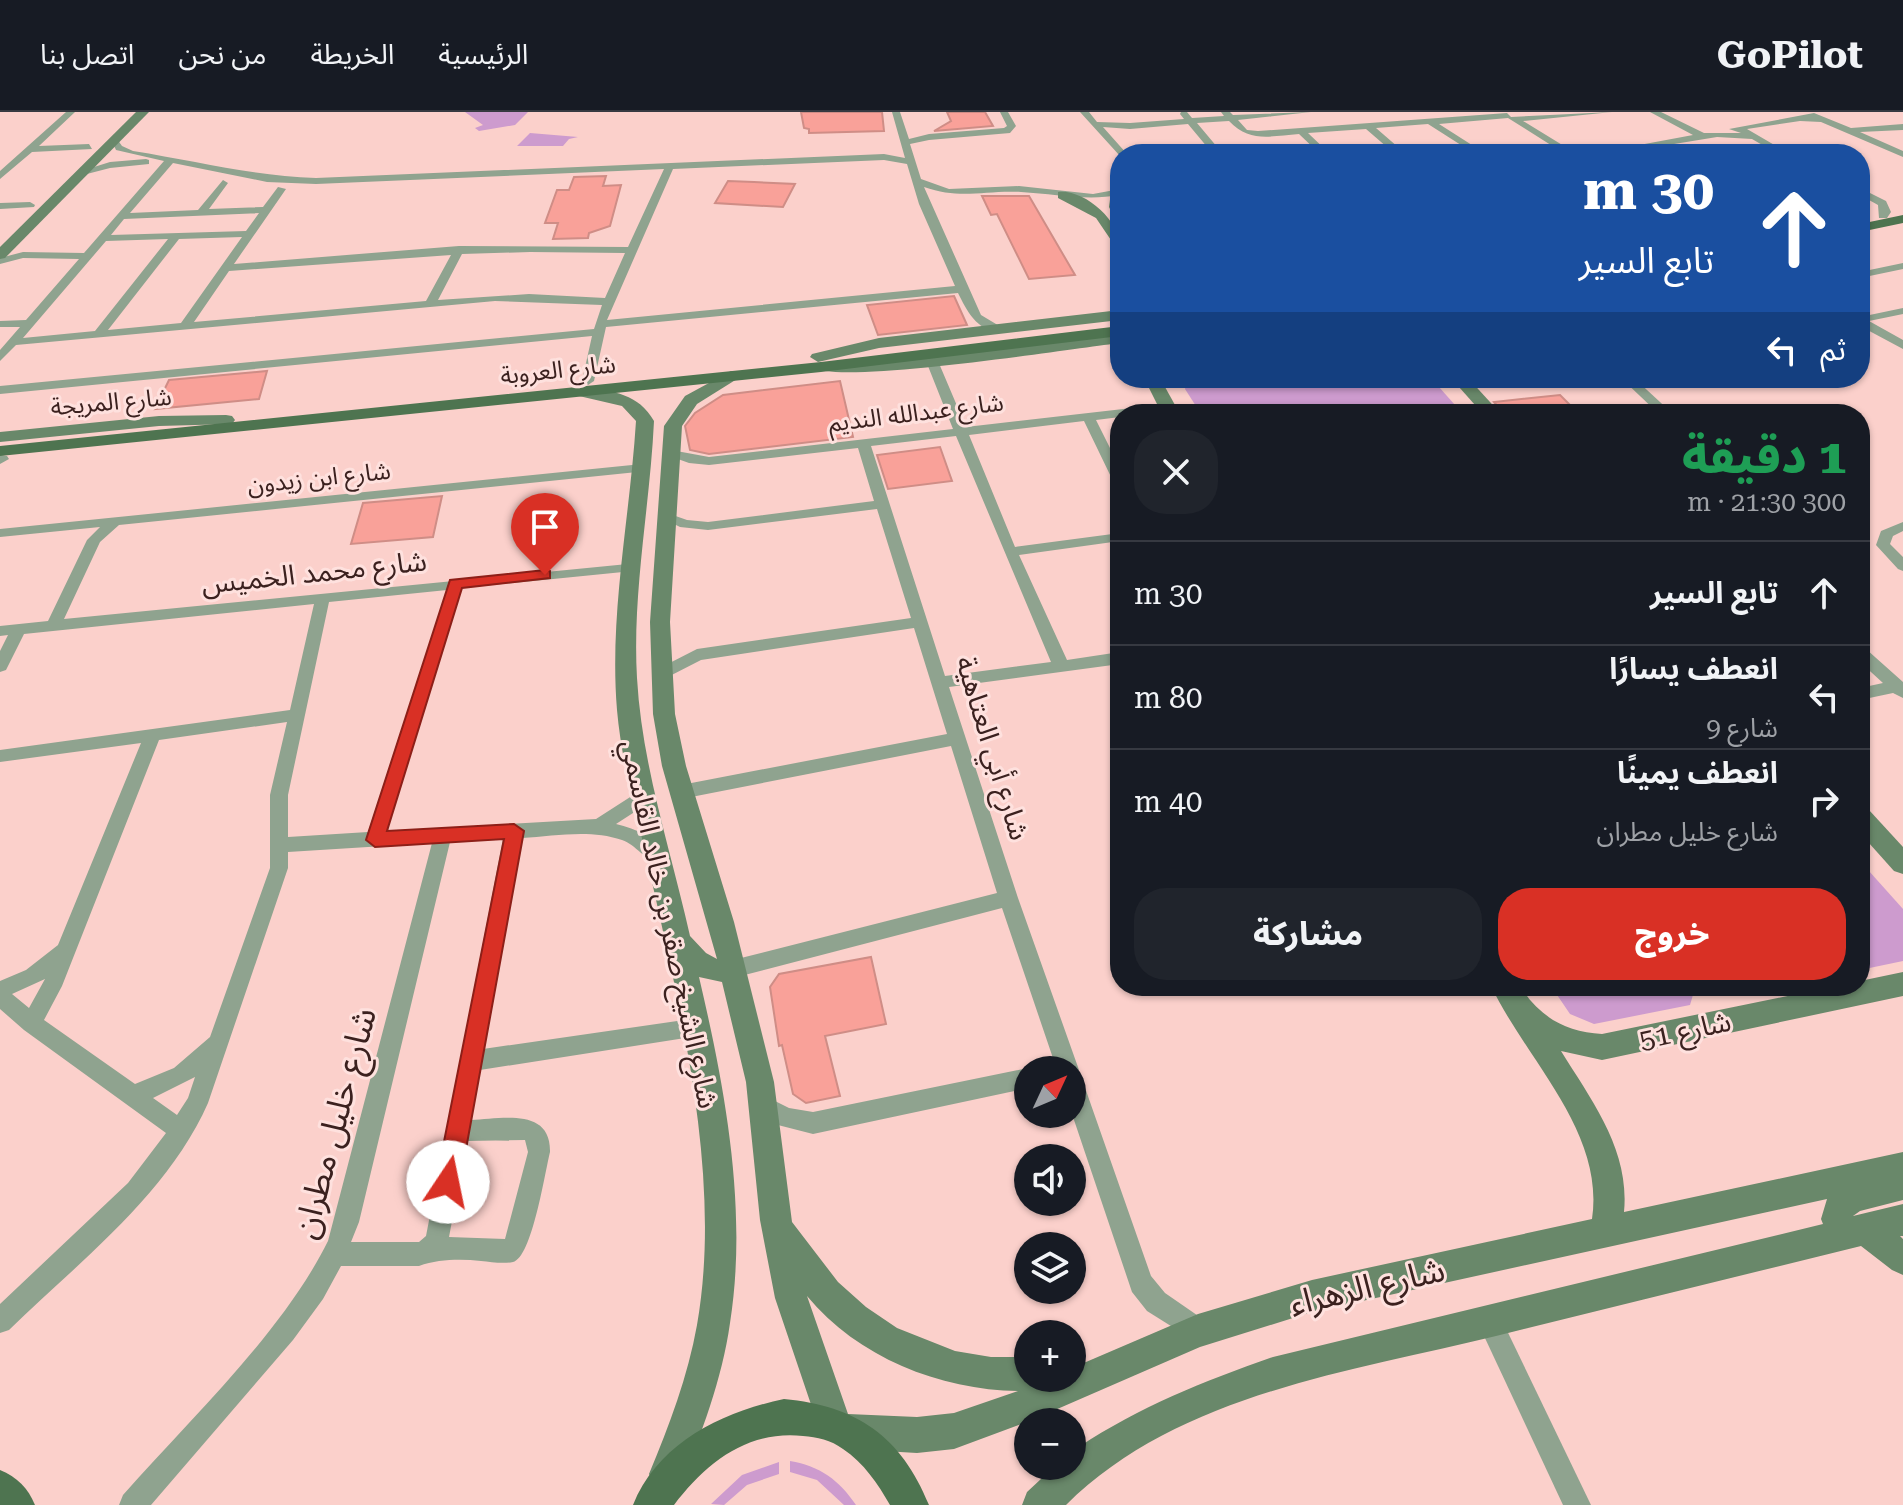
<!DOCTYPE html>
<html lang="ar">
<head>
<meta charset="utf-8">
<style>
	:root { --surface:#171b24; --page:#20242c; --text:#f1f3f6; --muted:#9ea1a6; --line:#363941; --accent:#d93025 }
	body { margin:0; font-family:"Roboto Serif","Noto Sans Arabic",serif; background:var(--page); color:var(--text); direction:rtl; height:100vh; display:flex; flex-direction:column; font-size:30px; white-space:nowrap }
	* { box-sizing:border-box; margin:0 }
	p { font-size:26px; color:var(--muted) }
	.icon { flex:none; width:44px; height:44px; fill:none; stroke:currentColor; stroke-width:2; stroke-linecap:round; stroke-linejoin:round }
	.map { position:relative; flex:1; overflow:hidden; direction:ltr }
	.sheet { position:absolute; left:1110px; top:292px; width:760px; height:592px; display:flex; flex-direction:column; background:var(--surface); border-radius:32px; box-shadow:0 2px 6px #0004; direction:rtl }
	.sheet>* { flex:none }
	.banner { position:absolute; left:1110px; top:32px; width:760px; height:244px; border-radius:32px; box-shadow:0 2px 6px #0004; direction:rtl; background:#1a4fa0; color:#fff; overflow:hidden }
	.needle { width:52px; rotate:46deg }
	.tools { position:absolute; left:1014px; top:944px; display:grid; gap:16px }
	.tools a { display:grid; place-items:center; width:72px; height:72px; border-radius:50%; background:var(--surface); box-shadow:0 2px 6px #0004; font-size:40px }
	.pin { position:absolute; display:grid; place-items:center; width:68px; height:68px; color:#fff; margin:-82px -34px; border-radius:50% 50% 50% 0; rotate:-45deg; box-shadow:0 0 8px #0007 }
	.pin .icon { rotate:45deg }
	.me { position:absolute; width:88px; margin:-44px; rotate:11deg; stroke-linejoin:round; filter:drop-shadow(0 0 6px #0008) }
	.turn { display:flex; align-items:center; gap:28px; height:168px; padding:0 24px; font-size:36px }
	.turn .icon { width:104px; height:104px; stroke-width:2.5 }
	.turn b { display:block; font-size:56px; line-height:68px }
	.then { display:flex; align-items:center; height:76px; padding:0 24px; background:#0003; gap:16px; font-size:30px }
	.round { display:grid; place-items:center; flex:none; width:84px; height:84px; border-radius:32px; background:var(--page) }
	.head { display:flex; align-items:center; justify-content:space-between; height:136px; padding:0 24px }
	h1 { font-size:48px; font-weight:800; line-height:60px; color:#1e9e55 }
	.button { display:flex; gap:16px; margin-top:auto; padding:16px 24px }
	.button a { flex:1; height:92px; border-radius:32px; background:var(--accent); color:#fff; font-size:32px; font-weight:800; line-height:92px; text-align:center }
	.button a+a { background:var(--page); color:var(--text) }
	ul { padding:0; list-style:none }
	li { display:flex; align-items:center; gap:24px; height:104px; padding:0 24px; border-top:2px solid var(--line) }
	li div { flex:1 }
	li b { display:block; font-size:30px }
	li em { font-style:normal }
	header { display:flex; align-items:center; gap:48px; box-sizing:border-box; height:112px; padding:0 40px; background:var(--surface); border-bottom:2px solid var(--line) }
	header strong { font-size:38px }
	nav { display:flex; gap:44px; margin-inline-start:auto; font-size:28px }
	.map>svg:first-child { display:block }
	.green { fill:#cd9bce }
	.building { fill:#f9a199; stroke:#cf8d86; stroke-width:2 }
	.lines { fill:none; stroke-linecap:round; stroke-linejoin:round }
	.street { fill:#8fa38f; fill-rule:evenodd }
	.secondary { fill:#69886a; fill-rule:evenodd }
	.primary { fill:#4e7450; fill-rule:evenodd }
	.route { fill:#d93025; stroke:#8d1f18; stroke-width:2 }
	.labels { text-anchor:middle; stroke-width:6; stroke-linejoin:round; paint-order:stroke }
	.far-street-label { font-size:24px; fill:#3b211f; stroke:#fee1de }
	.street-label { font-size:28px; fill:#3b211f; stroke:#fee1de }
	.near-street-label { font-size:34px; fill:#3b211f; stroke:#fee1de }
</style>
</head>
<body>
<header>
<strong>GoPilot</strong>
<nav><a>الرئيسية</a><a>الخريطة</a><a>من نحن</a><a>اتصل بنا</a></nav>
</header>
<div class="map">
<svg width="1903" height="1393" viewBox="0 0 1903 1393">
	<rect width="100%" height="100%" fill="#fbd0cb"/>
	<g class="green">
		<path d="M 465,0 L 528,0 L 515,13 L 479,19 L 475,16 L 483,13 Z"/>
		<path d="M 530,21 L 578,25 L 569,27 L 563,34 L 517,34 Z"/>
		<path d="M 1193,266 L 1431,266 L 1463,302 L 1201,302 L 1185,277 L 1186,271 Z"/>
		<path d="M 1860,749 L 1903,797 L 1903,849 L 1860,858 Z"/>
		<path d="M 1551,874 L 1705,874 L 1695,876 L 1690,893 L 1594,912 L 1570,902 Z"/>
		<path d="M 790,1349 C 820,1354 839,1368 856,1393 L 844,1393 L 817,1368 L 790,1360 Z"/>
		<path d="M 779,1350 L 779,1362 L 747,1373 L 724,1393 L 711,1392 L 742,1363 Z"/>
	</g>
	<g class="building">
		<path d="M 801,0 L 882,0 L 884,19 L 809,21 L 809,17 L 804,16 Z"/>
		<path d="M 947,0 L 985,0 L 993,14 L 934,19 L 951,9 Z"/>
		<path d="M 606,64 L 603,74 L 621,73 L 610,114 L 589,121 L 588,126 L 553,127 L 558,111 L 545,111 L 557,78 L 569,78 L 574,65 Z"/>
		<path d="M 728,69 L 754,70 L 795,72 L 783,95 L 715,91 Z"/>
		<path d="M 982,84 L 1029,84 L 1075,163 L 1029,167 L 997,102 L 991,103 Z"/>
		<path d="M 954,184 L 967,213 L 878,223 L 867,193 Z"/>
		<path d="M 267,259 L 259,287 L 155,297 L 169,268 Z"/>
		<path d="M 840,269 L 853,325 L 709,342 L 690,338 L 685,314 L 695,301 L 723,283 Z"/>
		<path d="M 1560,283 L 1579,302 L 1504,302 L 1494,290 Z"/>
		<path d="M 940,335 L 952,369 L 888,377 L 877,343 Z"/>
		<path d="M 442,384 L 433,425 L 351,432 L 363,391 Z"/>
		<path d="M 871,845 L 886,912 L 825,924 L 840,984 L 806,991 L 793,982 L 782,933 L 779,934 L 770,875 L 779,862 Z"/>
	</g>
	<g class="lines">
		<g class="street">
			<path d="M 66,0 L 75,0 L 39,34 L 89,32 L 92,37 L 32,40 L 0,67 L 0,59 Z"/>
			<path d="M 892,0 L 900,0 L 909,27 L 929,22 L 1004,16 L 1007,14 L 1000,0 L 1008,0 L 1016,14 L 1010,21 L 929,28 L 910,32 L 921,67 L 949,77 L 1019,74 L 1093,82 L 1120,77 L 1120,83 C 1086,89 1056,82 1021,80 C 984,78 961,88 924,75 L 981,203 L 1001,215 L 1001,219 C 978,221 967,199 958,181 L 606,215 L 594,269 L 588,273 L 582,269 L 592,224 L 0,282 L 0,274 L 594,217 L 602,193 L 495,189 L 16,233 L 0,249 L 0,238 L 20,215 L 0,215 L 0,209 L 26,208 L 79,147 L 23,146 L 0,152 L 0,146 L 23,140 L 84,141 L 164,49 L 116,38 L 111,27 L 117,27 L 122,34 L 133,39 C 196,49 254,64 316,66 L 884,42 L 905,46 ZM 884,48 L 907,52 L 919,92 L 955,174 L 607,208 L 673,57 ZM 173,51 L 267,70 L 316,72 L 664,57 L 628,135 L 459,134 L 234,152 L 286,77 L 278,75 L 263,95 L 209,97 L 228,71 L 223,68 L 198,98 L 130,101 ZM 259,101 L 246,119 L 111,123 L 124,107 ZM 242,125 L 181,211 L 108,218 L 179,127 ZM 168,127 L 95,219 L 23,226 L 106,129 ZM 530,140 L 625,141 L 605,186 L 529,182 L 438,188 L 462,142 ZM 451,143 L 426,189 L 194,210 L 229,159 Z"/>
			<path d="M 1080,0 L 1089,0 L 1097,10 L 1130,11 L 1184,7 L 1180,2 L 1181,0 L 1187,0 L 1192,6 L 1224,4 L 1221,0 L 1230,0 L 1233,3 L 1311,0 L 1238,8 L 1247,18 L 1258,19 L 1507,1 L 1511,5 L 1612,0 L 1523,9 L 1577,42 L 1565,42 L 1508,6 L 1439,12 L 1486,42 L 1475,42 L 1428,12 L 1376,16 L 1406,42 L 1395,42 L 1366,17 L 1308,21 L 1330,42 L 1320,42 L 1299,22 C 1270,24 1250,31 1229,9 L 1197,11 L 1223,42 L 1213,42 L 1188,12 L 1130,17 L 1103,15 L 1127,42 L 1120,44 Z"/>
			<path d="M 1650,0 L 1661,0 L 1704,21 L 1741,21 L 1729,17 L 1814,1 L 1851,16 L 1903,12 L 1903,18 L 1860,20 L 1903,39 L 1903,45 L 1821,10 L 1800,9 L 1747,17 L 1790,42 L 1778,42 L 1752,27 L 1717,25 L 1613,42 L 1591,42 L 1693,23 Z"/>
			<path d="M 146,47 L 149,48 L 149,52 L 110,56 L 83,63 L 78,60 L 110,50 Z"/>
			<path d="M 1860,76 L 1886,89 L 1891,100 L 1887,106 L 1879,106 L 1878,93 L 1860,83 Z"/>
			<path d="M 30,90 L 35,93 L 34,95 L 0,97 L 0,91 Z"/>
			<path d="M 1903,151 L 1903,157 L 1860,166 L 1860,160 Z"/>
			<path d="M 1903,196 L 1903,202 L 1869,209 L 1903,228 L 1903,237 L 1860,214 L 1860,205 Z"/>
			<path d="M 932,245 L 938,249 L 966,315 L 1167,292 L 1173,296 L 1167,300 L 1120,302 L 1120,305 L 1096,308 L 1120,356 L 1120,373 L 1113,369 L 1084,309 L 969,323 L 1015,435 L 1120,421 L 1120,429 L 1019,443 L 1067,548 L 1120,540 L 1120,552 L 949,575 L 1018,786 L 1079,958 L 1077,962 L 1083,970 L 1151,1164 L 1165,1181 L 1207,1210 L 1210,1219 L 1207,1228 L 1198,1231 L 1147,1199 L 1132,1180 L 1072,1002 L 1072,958 L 1057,958 L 1002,796 L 733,866 L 726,863 L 723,857 L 726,851 L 733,848 L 997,781 L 951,634 L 681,687 L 672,680 L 681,673 L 947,622 L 914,516 L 701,548 L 660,569 L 652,563 L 654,559 L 697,537 L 911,506 L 877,397 L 708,418 L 680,415 L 660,405 L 667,401 L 687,408 L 708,410 L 874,389 L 858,336 L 709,353 L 689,351 L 664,342 L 671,338 L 709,345 L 953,317 L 926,249 ZM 956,324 L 1051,550 L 945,564 L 871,334 Z"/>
			<path d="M 1621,266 L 1634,266 L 1673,302 L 1659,302 Z"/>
			<path d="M 0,343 L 7,344 L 9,347 L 0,352 Z"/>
			<path d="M 642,352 L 647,353 L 647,359 L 119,413 L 100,430 L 64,507 L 638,451 L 640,454 L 633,459 L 462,476 L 387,719 L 596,707 L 638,680 L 650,680 L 653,685 L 650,690 L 616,712 C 636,717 658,726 668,744 L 666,749 C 648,755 638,733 622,728 C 590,717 555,724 522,726 L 483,937 L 698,906 L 705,908 L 708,915 L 705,922 L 698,924 L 480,958 L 471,1008 C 501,1007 551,995 550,1040 C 545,1060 532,1146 513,1150 C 503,1152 491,1150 481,1149 C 461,1147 439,1147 419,1154 L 341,1154 L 323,1187 L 293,1228 L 151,1393 L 119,1393 L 123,1383 C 191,1306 283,1220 328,1129 L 432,731 L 288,740 L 288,756 L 208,991 C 168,1082 80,1149 9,1218 L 0,1221 L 0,1192 L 128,1071 L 166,1021 L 24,918 L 0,897 L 0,869 L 26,858 L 58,833 L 141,631 L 0,650 L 0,638 L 290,598 L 314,492 L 24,522 L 6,558 L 0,560 L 0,539 L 8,523 L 0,524 L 0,514 L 48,509 L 87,428 L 100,415 L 0,425 L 0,417 ZM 447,478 L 368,720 L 288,725 L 288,683 L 329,490 ZM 287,610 L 270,683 L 270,756 L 210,925 L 174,956 L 135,972 L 44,908 L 62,874 L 159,628 ZM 503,727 L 426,1124 L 419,1130 L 351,1130 L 359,1110 L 450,730 ZM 45,867 L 29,896 L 12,882 ZM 195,965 L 188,986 L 177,1003 L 153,986 ZM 525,1028 L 528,1040 L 505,1127 L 449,1125 L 467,1029 Z"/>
			<path d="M 1903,410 L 1903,419 L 1893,424 L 1890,432 L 1903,445 L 1903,459 L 1898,457 L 1876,433 L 1881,419 Z"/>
			<path d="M 1860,536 L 1866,537 L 1903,570 L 1903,586 L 1893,581 L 1860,588 L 1860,576 L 1883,571 L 1860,550 Z"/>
			<path d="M 1028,956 L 1033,958 L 1028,958 L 1028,976 L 813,1022 L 774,1012 L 757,1001 L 754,994 L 757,987 L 765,984 L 789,996 L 813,1000 Z"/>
			<path d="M 1489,1197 L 1498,1200 L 1591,1393 L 1563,1393 L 1477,1209 L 1480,1200 Z"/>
		</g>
		<g class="secondary">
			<path d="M 136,0 L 149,0 L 5,146 L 0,147 L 0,135 Z"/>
			<path d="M 1118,76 L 1120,77 L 1120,108 L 1115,107 L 1109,95 L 1111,80 Z"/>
			<path d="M 1058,80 C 1084,77 1120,108 1120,135 L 1115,134 L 1096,106 L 1058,86 Z"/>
			<path d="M 1120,198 L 1120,208 L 879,236 L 818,250 L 810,245 L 812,242 L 879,226 Z"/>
			<path d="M 1120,221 L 1120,231 C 1077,236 834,274 813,255 L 821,250 L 871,251 Z"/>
			<path d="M 731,259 L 737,261 L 737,267 L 697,292 L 682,314 L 670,510 L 675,602 L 686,654 L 734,810 L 774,970 L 792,1110 L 838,1170 L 866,1195 L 897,1216 L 955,1239 L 991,1245 L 1028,1245 L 1028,1266 L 1043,1266 L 1042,1269 L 1050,1266 L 1072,1266 L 1072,1256 L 1198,1202 L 1312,1168 L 1592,1107 C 1605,1020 1527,949 1491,874 L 1520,874 C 1539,905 1566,920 1602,922 L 1836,874 L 1860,874 L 1860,869 L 1903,860 L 1903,884 L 1602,948 L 1561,939 C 1592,989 1630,1038 1624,1100 L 1903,1040 L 1903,1088 L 1860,1099 L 1853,1104 L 1903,1092 L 1903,1124 L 1900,1124 L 1903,1127 L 1903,1163 L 1892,1158 L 1861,1134 C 1739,1164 1617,1194 1496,1224 C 1349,1260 1178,1282 1066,1393 L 1022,1393 L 1027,1380 L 1055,1354 L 1072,1354 L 1072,1340 L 1079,1335 C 1139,1295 1205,1269 1273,1245 L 1823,1112 L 1821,1107 L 1827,1087 L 1312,1200 L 1200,1235 L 1032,1308 L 954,1337 L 917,1341 L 849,1337 L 822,1325 L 775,1186 L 760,1108 L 746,970 L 722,870 L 699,865 C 725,976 748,1097 730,1211 C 722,1268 701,1322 680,1375 L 667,1380 L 654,1375 L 649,1362 C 669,1314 688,1264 697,1213 C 722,1070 683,909 652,770 C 640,713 622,656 617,598 C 609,502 630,405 636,309 L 622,294 L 579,284 L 577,280 L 585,275 C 613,279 639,282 654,309 C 650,394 632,481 637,566 C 642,654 671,739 690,824 L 706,841 L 717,847 L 662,654 L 653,602 L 650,510 L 664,314 L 685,284 ZM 807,1184 C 857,1245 940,1278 1018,1279 L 954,1301 L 917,1305 L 848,1302 Z"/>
			<path d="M 1144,266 L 1160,266 L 1180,302 L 1162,302 Z"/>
			<path d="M 1451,266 L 1468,266 L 1501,302 L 1483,302 Z"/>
			<path d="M 226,303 L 232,304 L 235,308 L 232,312 L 159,314 L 0,330 L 0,320 L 159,304 Z"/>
			<path d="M 1860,696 L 1869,698 L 1903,735 L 1903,762 L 1894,759 L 1860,721 Z"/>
		</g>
		<g class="primary">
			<path d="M 1903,103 L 1903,111 L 1860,120 L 1860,112 Z"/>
			<path d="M 1120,214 L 1120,224 L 821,260 L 0,344 L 0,334 L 821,250 Z"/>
			<path d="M 784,1287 C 857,1294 901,1324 929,1393 L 890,1393 C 878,1372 864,1351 843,1337 C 831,1328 817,1325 803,1324 C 747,1318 706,1351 674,1393 L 633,1393 C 658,1331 722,1300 784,1287 Z"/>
			<path d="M 0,1358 C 17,1365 28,1376 35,1393 L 0,1393 Z"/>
		</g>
	</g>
	<path class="route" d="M 545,458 L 550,459 L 550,466 L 462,476 L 387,719 L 514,712 L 524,719 L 460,1070 L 456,1079 L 448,1082 L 440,1079 L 436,1070 L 504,727 L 375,735 L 366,728 L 450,468 Z"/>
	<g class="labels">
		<g class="far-street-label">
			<text transform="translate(558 258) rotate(-6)" y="8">شارع العروبة</text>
			<text transform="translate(111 290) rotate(-5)" y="8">شارع المريجة</text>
			<text transform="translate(916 301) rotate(-7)" y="8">شارع عبدالله النديم</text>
			<text transform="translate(319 366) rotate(-6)" y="8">شارع ابن زيدون</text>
		</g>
		<g class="street-label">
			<text transform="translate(314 460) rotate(-6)" y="10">شارع محمد الخميس</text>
			<text transform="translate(993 636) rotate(73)" y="10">شارع أبي العتاهية</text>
			<text transform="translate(670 812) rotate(78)" y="10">شارع الشيخ صقر بن خالد القاسمي</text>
			<text transform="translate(1685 918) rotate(-12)" y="10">شارع 51</text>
		</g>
		<g class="near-street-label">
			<text transform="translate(334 1011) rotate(-75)" y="12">شارع خليل مطران</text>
			<text transform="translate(1367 1174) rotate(-13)" y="12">شارع الزهراء</text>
		</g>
	</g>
</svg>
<div class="tools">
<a><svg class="needle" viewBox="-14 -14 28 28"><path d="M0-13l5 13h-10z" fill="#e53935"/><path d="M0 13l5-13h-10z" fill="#9ea1a6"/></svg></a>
<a><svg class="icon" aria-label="sound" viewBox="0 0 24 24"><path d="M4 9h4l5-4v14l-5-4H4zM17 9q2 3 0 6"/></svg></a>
<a><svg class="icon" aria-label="layers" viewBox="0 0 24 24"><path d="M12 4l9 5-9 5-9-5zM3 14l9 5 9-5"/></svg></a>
<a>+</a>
<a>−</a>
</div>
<div class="pin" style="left:545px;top:463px;background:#d93025"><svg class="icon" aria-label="arrive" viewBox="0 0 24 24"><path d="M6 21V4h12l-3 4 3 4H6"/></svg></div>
<svg class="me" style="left:448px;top:1070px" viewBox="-20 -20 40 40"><circle r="19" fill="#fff"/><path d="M0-13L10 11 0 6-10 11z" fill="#d93025"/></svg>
<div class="banner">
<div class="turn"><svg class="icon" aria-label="ahead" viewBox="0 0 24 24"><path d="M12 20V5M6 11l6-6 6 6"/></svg><div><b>30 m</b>تابع السير</div></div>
<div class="then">ثم<svg class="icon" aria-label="left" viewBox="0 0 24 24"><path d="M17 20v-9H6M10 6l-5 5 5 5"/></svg></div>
</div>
<section class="sheet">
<div class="head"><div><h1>1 دقيقة</h1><p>300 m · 21:30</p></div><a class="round"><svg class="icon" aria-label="close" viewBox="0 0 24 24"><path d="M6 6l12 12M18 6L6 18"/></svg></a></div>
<ul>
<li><svg class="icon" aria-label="ahead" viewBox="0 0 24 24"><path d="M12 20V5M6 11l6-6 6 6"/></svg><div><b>تابع السير</b></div><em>30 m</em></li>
<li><svg class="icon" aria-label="left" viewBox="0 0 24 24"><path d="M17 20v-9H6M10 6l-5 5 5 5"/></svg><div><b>انعطف يسارًا</b><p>شارع 9</p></div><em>80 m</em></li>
<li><svg class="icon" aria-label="right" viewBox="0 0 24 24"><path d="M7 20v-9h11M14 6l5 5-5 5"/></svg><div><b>انعطف يمينًا</b><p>شارع خليل مطران</p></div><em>40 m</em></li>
</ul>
<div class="button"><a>خروج</a><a>مشاركة</a></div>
</section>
</div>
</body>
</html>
